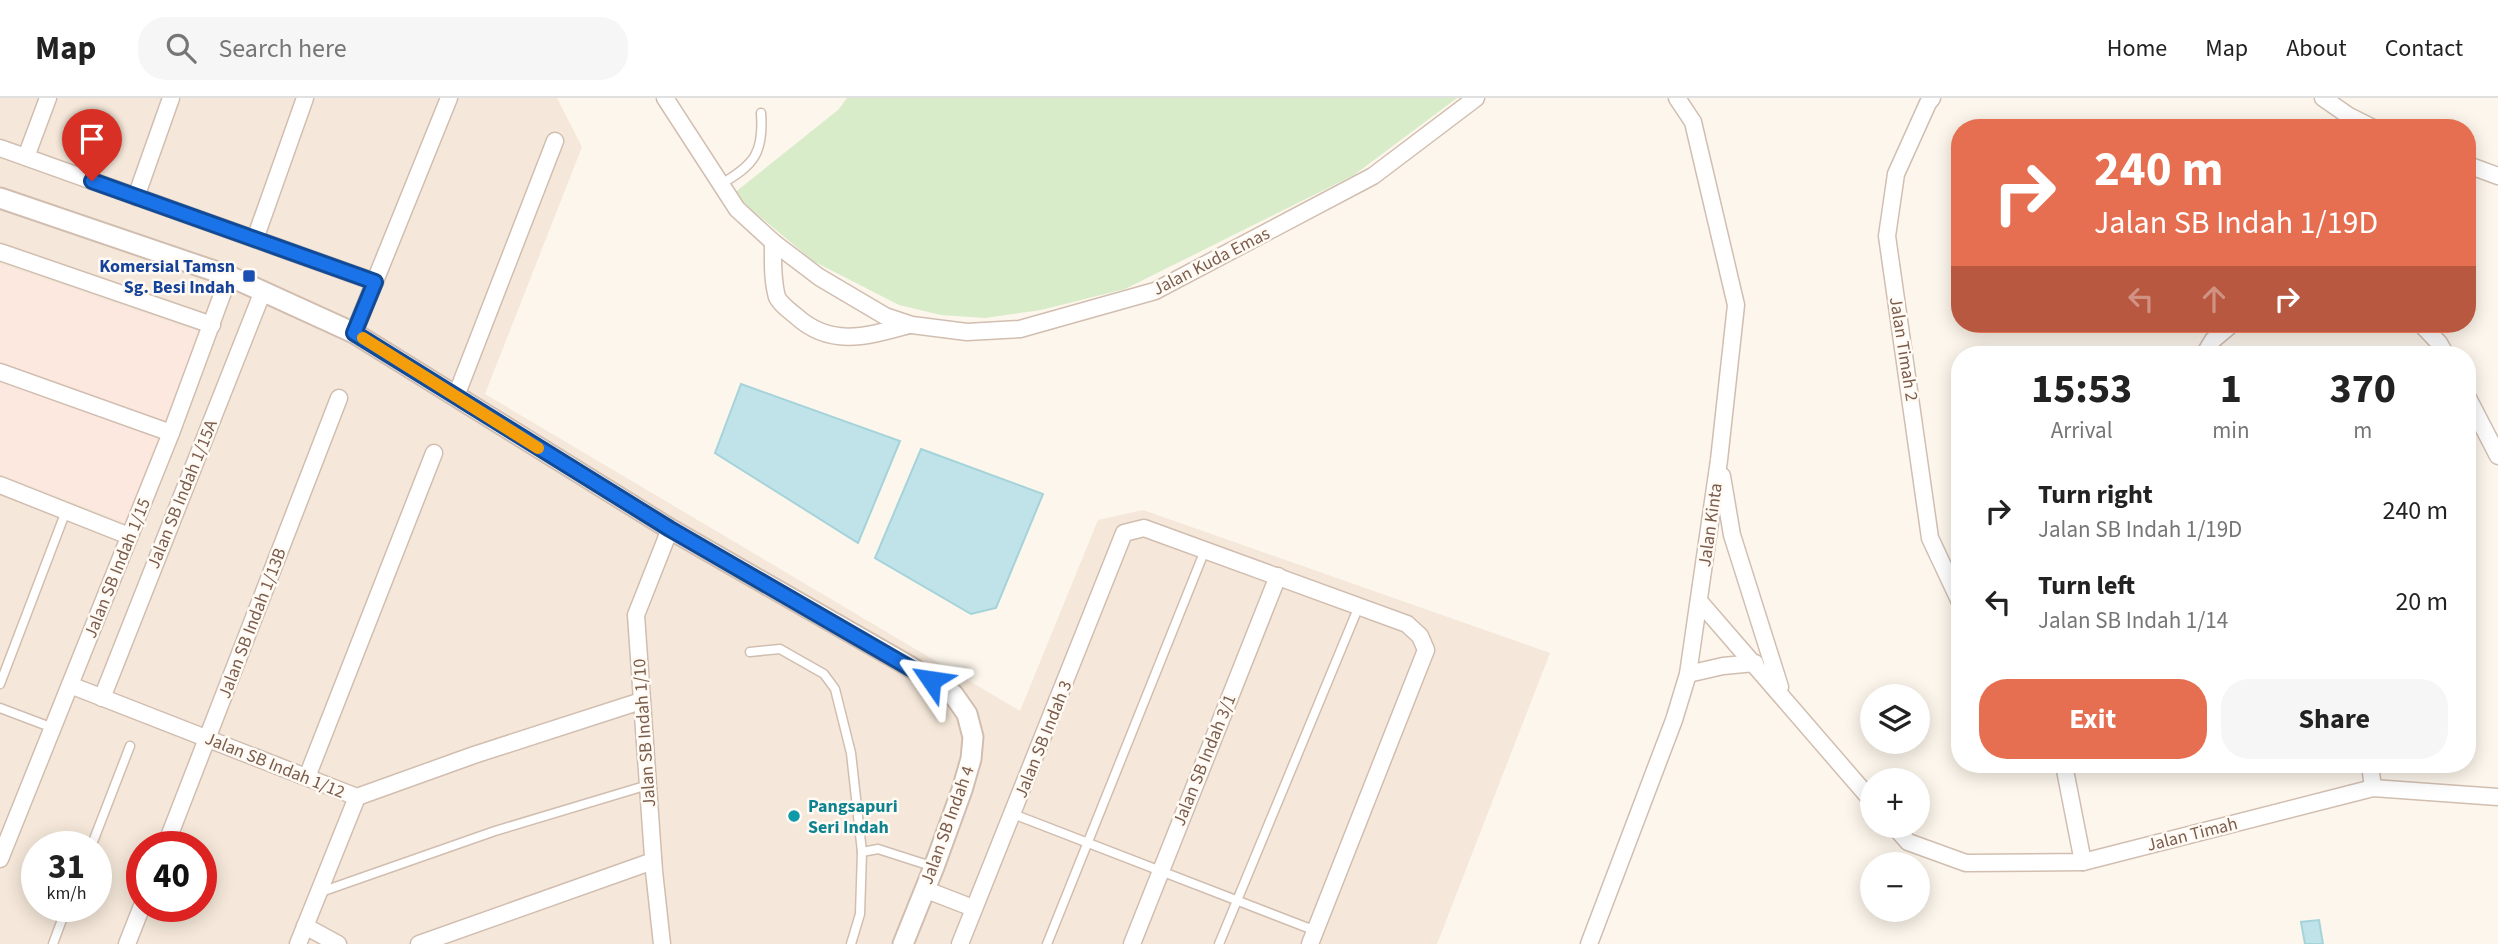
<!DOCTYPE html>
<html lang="en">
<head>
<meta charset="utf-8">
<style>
	:root { --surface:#fff; --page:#f6f6f6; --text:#222; --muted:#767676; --line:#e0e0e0; --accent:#e76f51 }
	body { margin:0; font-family:"Source Sans 3",sans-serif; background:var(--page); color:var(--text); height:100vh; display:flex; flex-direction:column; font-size:26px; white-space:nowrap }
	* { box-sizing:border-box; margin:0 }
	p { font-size:23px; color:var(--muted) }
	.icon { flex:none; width:38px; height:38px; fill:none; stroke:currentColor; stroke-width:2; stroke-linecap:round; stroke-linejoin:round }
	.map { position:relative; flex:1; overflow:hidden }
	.side { position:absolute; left:1951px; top:248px; width:525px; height:427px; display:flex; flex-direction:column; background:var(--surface); border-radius:28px; box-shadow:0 4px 18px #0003 }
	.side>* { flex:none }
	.guide { position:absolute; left:1951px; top:21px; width:525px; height:214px; border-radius:28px; box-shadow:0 4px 18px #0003; background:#e76f51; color:#fff; overflow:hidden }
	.fabs { position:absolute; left:1860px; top:586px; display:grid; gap:14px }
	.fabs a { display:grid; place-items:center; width:70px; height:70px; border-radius:50%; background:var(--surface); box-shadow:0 4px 18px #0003; font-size:35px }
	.speed { position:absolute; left:21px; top:733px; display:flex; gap:14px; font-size:35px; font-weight:700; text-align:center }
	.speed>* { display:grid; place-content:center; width:91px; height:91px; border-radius:50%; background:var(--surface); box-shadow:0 4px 18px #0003; line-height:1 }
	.speed small { font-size:18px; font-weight:400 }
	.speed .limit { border:10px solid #d22; background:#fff; color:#111 }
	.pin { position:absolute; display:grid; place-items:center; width:60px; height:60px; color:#fff; margin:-72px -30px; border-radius:50% 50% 50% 0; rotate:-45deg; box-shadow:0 0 7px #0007 }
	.pin .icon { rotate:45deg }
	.me { position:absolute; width:77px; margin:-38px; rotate:302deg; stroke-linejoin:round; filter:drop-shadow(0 0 5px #0008) }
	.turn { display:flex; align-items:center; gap:24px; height:147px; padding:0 28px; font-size:32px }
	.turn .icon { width:91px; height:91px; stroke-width:2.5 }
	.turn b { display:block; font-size:49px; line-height:60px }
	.lanes { display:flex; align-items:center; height:66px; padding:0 28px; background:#0003; justify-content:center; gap:35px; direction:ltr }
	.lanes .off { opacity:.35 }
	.eta { display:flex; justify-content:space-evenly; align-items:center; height:119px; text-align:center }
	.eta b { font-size:42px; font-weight:700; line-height:49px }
	.primary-button { display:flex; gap:14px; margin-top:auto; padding:14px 28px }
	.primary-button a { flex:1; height:80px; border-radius:28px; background:var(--accent); color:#fff; font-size:28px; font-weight:700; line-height:80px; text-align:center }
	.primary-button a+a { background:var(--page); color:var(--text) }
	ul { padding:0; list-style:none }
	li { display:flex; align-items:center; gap:21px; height:91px; padding:0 28px }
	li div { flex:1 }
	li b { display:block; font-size:26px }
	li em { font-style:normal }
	header { display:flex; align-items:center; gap:42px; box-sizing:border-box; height:98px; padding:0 35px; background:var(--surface); border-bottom:2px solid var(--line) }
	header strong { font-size:33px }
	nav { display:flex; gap:38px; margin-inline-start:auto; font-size:24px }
	.search { width:490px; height:63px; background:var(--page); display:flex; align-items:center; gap:18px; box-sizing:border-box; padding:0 24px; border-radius:28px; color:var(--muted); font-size:26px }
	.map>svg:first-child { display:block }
	.residential { fill:#f5e8da; fill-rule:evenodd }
	.commercial { fill:#fde8e0 }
	.green { fill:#d8ecc9 }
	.water { fill:#bfe3e8; stroke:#a5d3da; stroke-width:2 }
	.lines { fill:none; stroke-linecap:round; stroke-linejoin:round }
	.service-casing { stroke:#d1beb0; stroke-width:11 }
	.minor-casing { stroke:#d1beb0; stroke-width:19 }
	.tertiary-casing { stroke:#d1beb0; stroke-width:23 }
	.service { stroke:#fff; stroke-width:8 }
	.minor { stroke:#fff; stroke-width:16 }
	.tertiary { stroke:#fff; stroke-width:19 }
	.route-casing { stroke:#114b97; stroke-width:18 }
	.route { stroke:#1a73e8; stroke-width:12 }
	.slow { stroke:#f59e0b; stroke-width:12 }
	.transit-dot { fill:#1a4fb4; stroke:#fffaf3; stroke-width:2.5 }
	.culture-dot { fill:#0f9aa8; stroke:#fffaf3; stroke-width:2.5 }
	.labels { text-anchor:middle; stroke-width:5; stroke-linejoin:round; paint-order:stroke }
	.street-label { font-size:18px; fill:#7a5c4d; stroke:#fffaf3 }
	.transit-label { font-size:18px; font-weight:bold; fill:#164399; stroke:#fffaf3; text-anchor:end }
	.culture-label { font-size:18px; font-weight:bold; fill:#0d838f; stroke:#fffaf3; text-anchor:start }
</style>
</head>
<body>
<header>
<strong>Map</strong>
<div class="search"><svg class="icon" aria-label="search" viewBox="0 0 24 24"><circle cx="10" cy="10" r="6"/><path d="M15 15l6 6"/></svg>Search here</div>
<nav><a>Home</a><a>Map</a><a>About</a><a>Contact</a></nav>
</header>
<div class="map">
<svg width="2498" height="846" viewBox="0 0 2498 846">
	<rect width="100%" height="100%" fill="#fdf6ec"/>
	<path class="residential" d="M 0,0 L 557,0 L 582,49 L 485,296 L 1020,613 L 1098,422 L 1143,412 L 1550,555 L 1437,846 L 0,846 ZM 37,749 L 96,749 L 96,808 L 37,808 ZM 142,749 L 201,749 L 201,808 L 142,808 Z"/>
	<path class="commercial" d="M 0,166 L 199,234 L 125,424 L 0,376 Z"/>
	<path class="green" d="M 847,0 L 1457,0 L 1354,77 L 1125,191 L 1041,212 L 985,220 L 941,217 L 899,207 L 813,163 L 733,96 L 838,12 Z"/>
	<g class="water">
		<path d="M 741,286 L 900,343 L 858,445 L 715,355 Z"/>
		<path d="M 921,351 L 1043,396 L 996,510 L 971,516 L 875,460 Z"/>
		<path d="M 2319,822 L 2323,846 L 2305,846 L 2301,824 Z"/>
	</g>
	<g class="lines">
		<defs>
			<g id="service">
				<path d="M 721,86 C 754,67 764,55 761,15"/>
				<path d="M 750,554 L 780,551 L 824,576 L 835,591 L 851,655 L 862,754"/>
				<path d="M 0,586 L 66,413"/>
				<path d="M 0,610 L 53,630"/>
				<path d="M 1013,716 L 1316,833"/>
				<path d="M 91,749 L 130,648"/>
				<path d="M 318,795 L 495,733 L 648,687"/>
				<path d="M 53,846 L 67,808"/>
				<path d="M 851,846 L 860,816 L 862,754 L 878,751 L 934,769"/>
				<path d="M 1047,846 L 1205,452"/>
				<path d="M 1219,846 L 1359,508"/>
			</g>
			<g id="minor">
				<path d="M 665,0 L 737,111 L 773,144 L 819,179 L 885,218 L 912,227 L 967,234 L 1020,231 L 1155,193 L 1373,78 L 1476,0"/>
				<path d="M 1932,0 L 1928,5 L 1896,76 L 1887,138 L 1930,440 L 1960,504"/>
				<path d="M 2323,0 L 2349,18 L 2373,30"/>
				<path d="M 0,50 L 375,184"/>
				<path d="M 26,59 L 48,0"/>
				<path d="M 2468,67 L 2498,78"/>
				<path d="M 136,99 L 171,0"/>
				<path d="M 255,141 L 305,0"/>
				<path d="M 773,144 C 773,162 772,181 777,199 C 780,206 790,213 796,218 C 831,250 868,238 909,227"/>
				<path d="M 0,154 L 212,227"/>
				<path d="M 2421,226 L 2439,245 L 2446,257"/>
				<path d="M 354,235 L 449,0"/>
				<path d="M 2204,257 L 2213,242 L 2232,226"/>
				<path d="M 0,274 L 171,335"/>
				<path d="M 456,298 L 555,43"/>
				<path d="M 2468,300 L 2498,358"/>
				<path d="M 1722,378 L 1732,437 L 1780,589"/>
				<path d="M 0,387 L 129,438"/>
				<path d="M 1699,503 L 1872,703"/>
				<path d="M 1688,576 L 1723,568 L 1755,565"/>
				<path d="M 70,587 L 357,699 L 474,657 L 641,603"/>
				<path d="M 102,600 L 263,193"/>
				<path d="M 2064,667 L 2083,764"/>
				<path d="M 2370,667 L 2373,690"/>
				<path d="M 307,679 L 434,355"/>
				<path d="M 1894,728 L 1908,744 L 1966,765 L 2083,764 L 2373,690 L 2498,699"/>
				<path d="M 165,749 L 339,300"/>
				<path d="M 0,761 L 171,335 L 229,178"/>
				<path d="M 924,791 L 973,810"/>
				<path d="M 305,828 L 338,846"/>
				<path d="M 127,846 L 142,808"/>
				<path d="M 298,846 L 357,699"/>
				<path d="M 419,846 L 653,763"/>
				<path d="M 662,846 L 654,773 L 636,517 L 670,431"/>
				<path d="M 960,846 L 1124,435 L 1144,430 L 1407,526 L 1420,538 L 1426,552 L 1310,846"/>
				<path d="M 1132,846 L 1278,478"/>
				<path d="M 1589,846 L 1674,622 L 1688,576 L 1719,362 L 1736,207 L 1693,24 L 1677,0"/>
			</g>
			<path id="tertiary" d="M 0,100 L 229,178 L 354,235 L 670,431 L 909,568 L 953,596 L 967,616 L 973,639 L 971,661 L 962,692 L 934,769 L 903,846"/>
		</defs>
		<use href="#service" class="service-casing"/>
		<use href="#minor" class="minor-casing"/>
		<use href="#tertiary" class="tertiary-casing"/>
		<use href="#service" class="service"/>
		<use href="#minor" class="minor"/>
		<use href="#tertiary" class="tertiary"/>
	</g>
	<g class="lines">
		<defs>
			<path id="route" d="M 92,83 L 375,184 L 354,235 L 670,431 L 931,582"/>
		</defs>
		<use href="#route" class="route-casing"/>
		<use href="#route" class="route"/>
		<path class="slow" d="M 363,240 L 538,350"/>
	</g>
	<rect class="transit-dot" x="242" y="171" width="14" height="14" rx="3.5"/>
	<circle class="culture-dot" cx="794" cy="718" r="7"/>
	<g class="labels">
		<g class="street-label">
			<text transform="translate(1211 163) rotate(-27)" y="6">Jalan Kuda Emas</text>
			<text transform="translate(1904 251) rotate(81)" y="6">Jalan Timah 2</text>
			<text transform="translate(182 396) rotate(-68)" y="6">Jalan SB Indah 1/15A</text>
			<text transform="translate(1710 427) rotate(-82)" y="6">Jalan Kinta</text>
			<text transform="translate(117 470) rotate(-68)" y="6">Jalan SB Indah 1/15</text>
			<text transform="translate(252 525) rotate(-69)" y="6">Jalan SB Indah 1/13B</text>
			<text transform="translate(644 635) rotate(-94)" y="6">Jalan SB Indah 1/10</text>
			<text transform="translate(1043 641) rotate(-68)" y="6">Jalan SB Indah 3</text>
			<text transform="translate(1204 662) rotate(-68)" y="6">Jalan SB Indah 3/1</text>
			<text transform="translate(275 667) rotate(22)" y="6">Jalan SB Indah 1/12</text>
			<text transform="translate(947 727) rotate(-70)" y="6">Jalan SB Indah 4</text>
			<text transform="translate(2192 736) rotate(-14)" y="6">Jalan Timah</text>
		</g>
		<g class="transit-label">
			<text x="235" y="174">Komersial Tamsn<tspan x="235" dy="21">Sg. Besi Indah</tspan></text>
		</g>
		<g class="culture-label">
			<text x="808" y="714">Pangsapuri<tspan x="808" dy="21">Seri Indah</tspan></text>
		</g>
	</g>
</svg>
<div class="fabs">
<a><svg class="icon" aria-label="layers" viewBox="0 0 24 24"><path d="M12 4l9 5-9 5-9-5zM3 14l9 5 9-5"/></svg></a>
<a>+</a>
<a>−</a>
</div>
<div class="speed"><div>31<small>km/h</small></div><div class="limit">40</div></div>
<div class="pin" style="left:92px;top:83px;background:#d93025"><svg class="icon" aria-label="arrive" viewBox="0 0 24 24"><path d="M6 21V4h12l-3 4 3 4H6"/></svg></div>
<svg class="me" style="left:931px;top:582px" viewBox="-20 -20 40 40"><path d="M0-17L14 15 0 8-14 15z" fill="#1a73e8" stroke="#fff" stroke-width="4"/></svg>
<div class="guide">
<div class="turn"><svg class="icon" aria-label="right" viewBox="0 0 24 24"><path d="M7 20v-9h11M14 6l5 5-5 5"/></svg><div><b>240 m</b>Jalan SB Indah 1/19D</div></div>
<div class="lanes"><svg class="icon off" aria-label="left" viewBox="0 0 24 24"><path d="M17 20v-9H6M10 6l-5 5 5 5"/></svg><svg class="icon off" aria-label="ahead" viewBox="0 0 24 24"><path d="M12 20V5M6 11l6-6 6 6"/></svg><svg class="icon" aria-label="right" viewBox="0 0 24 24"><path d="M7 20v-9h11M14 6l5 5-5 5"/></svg></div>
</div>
<section class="side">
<div class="eta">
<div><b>15:53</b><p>Arrival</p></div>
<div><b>1</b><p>min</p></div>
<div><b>370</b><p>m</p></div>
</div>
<ul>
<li><svg class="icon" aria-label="right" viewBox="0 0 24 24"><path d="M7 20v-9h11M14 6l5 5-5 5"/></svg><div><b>Turn right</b><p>Jalan SB Indah 1/19D</p></div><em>240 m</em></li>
<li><svg class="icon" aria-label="left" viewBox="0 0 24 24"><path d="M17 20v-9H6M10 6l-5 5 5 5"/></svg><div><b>Turn left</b><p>Jalan SB Indah 1/14</p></div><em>20 m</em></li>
</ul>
<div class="primary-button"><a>Exit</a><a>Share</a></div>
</section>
</div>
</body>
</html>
